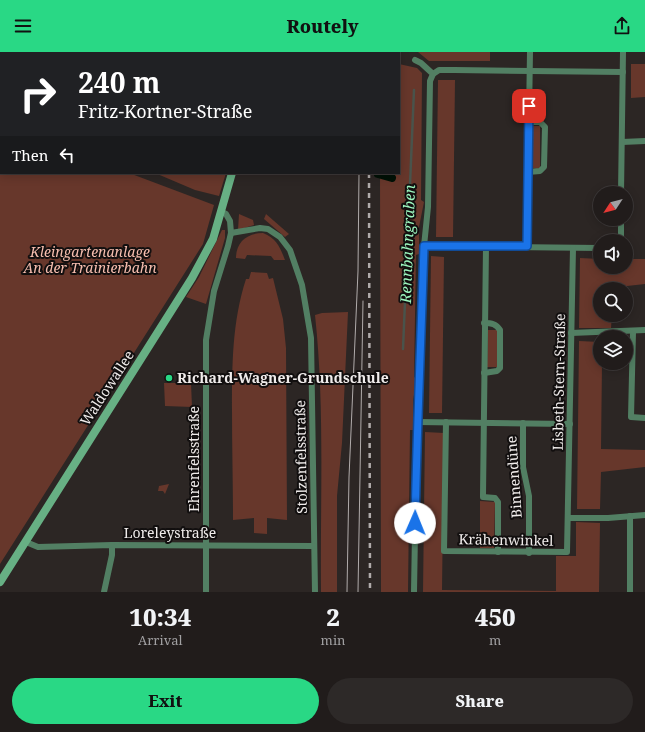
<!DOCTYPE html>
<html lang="en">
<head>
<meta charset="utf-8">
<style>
	:root { --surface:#211c1b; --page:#2d2928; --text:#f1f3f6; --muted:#a2a1a3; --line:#3e3a3a; --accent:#29d885 }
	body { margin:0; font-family:"Noto Serif",serif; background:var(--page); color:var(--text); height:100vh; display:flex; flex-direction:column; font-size:15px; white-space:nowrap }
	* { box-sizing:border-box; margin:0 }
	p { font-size:13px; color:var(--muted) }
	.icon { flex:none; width:22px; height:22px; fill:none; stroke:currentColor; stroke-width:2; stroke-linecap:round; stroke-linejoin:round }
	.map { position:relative; height:540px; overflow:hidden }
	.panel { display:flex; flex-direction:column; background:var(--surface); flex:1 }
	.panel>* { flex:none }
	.guide { position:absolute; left:0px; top:0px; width:400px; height:122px; box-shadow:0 2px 10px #0003,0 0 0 1px var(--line); background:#202124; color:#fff; overflow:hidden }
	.needle { width:26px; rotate:234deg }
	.controls { position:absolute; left:593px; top:134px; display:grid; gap:8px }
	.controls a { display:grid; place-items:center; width:40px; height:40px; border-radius:50%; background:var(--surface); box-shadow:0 2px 10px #0003,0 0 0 1px var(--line); font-size:20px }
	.pin { position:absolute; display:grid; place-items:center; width:34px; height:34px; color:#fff; margin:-17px; border-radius:8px; box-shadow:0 2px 6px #0006 }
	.me { position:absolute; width:44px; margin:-22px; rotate:1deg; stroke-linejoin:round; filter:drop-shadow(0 0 3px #0008) }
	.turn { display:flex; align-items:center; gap:14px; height:84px; padding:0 12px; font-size:18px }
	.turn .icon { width:52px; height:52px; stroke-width:2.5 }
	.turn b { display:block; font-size:28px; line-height:34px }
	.then { display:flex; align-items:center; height:38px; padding:0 12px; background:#0003; gap:8px; font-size:15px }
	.eta { display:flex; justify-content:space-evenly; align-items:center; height:68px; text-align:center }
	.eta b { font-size:24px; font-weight:800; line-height:28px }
	.cta { display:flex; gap:8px; margin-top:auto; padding:8px 12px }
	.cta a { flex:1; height:46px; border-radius:24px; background:var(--accent); color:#111; font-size:16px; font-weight:800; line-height:46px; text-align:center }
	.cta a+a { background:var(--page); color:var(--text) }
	header { display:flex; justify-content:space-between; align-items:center; height:52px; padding:0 12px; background:var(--accent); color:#111; font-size:18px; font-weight:800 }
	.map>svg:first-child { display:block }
	.green { fill:#67372b }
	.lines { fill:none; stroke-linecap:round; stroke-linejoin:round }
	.stream { stroke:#49534b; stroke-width:2.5 }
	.canal { stroke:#011106; stroke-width:8 }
	.street { stroke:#527f63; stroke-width:6 }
	.secondary { stroke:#67b084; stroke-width:8 }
	.tram { stroke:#b1acab; stroke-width:1 }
	.rail { stroke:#b1acab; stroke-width:2.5; stroke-dasharray:5 5; stroke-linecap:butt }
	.route-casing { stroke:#114b97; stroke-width:10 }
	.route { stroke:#1a73e8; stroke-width:7 }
	.poi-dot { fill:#29d885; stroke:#120f0f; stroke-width:1.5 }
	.labels { text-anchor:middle; stroke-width:4; stroke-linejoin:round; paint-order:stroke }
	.park-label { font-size:14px; font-style:italic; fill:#f6bdae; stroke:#120f0f }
	.poi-label { font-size:14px; font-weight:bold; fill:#f0eceb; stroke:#120f0f; text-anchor:start }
	.street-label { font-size:14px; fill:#f0eceb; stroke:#120f0f }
	.water-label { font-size:15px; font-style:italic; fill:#9cf6be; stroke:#120f0f }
</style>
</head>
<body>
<header><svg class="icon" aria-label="menu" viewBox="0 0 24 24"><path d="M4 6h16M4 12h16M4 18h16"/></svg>Routely<svg class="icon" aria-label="share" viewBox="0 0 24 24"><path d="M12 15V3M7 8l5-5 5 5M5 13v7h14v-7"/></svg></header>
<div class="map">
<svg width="645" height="540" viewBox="0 0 645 540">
	<rect width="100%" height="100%" fill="#2c2624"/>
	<g class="green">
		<path d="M 0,0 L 255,0 L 1,1 L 1,46 Z"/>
		<path d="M 418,0 L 490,0 L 490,9 L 429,9 Z"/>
		<path d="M 399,12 L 417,16 L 422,21 L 421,148 L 424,150 L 419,175 L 419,202 L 416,203 L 414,325 L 417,327 L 413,348 L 413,378 L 410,378 L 408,540 L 381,540 L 380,121 L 399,121 Z"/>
		<path d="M 631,12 L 645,12 L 645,45 L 631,46 Z"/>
		<path d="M 438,28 L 455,28 L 453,185 L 436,185 Z"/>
		<path d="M 0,57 L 1,121 L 129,121 L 214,153 L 203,192 L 0,512 Z"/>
		<path d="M 532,74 L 540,74 L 540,117 L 532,116 Z"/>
		<path d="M 155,121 L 226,121 L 219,144 L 195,138 Z"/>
		<path d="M 239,162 L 253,168 L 254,173 L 238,178 Z"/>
		<path d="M 266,162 L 289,182 L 285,185 L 264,167 Z"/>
		<path d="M 222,178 L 225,178 L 225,186 L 206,252 L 186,245 L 199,225 Z"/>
		<path d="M 263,181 C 277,187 280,195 285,208 L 274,208 L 271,204 L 247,203 L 245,207 L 236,206 C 236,190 247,181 263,181 Z"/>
		<path d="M 431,204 L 444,205 L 442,361 L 429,361 Z"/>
		<path d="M 580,206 L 600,207 L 600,215 L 626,215 L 626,207 L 645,207 L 645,232 L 600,237 L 600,263 L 612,263 L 611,276 L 579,276 Z"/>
		<path d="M 251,220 L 267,221 L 269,227 L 273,226 L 283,267 L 286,296 L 287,468 L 267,466 L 267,482 L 254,481 L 254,466 L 233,468 C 233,433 232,395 232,359 C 232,314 232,270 246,227 L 249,227 Z"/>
		<path d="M 348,260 L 342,391 L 337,444 L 337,540 L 321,540 C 320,448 325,355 315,263 L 322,261 Z"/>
		<path d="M 488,278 L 498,278 L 497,315 L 487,315 Z"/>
		<path d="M 579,289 L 600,290 L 600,311 L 602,311 L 601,397 L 645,398 L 645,415 L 601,420 L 600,457 L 577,457 Z"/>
		<path d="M 164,331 L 191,331 L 192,355 L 165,354 Z"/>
		<path d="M 425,380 L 444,381 L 442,538 L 556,539 L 556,504 L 576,504 L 576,470 L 600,471 L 599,540 L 423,540 Z"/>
		<path d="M 169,432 L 165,442 L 163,439 L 158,439 L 159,434 Z"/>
		<path d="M 480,449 L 495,450 L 494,496 L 480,496 Z"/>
	</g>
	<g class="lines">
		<path class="stream" d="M 403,297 L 414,38"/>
		<path class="canal" d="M 378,122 L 392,126"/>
		<g class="street">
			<path d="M 433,22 L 439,18 L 454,18 L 623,20"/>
			<path d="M 622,90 L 645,89"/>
			<path d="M 528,120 L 540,119 L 544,115 L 545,75 L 540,70 L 529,70"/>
			<path d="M 621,141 L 623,0"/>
			<path d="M 231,181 L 260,176 L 268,177 L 280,185 L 290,198 L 302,233 L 311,286 L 315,540"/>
			<path d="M 621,189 L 621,167"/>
			<path d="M 424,194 L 600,196"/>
			<path d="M 486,194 L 483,443 L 483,445 L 495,446 L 498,450 L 498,500"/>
			<path d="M 527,194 L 530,0"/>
			<path d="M 633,280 L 631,365 L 645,366"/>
			<path d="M 571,281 L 645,278"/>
			<path d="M 484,321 L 497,319 L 500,316 L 500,278 C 496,272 492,271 484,271"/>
			<path d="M 417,370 L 570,372"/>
			<path d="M 446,370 L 444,499 L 567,500 L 573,196"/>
			<path d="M 523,371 L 523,415 L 529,444 L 529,501"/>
			<path d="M 568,466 L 608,466 L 645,463"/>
			<path d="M 26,490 L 38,495 L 112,493 L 314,494"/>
			<path d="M 104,540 L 112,503 L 112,493"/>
			<path d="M 206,540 L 206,288 L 214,239 L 228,194 L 231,181 L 230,169 L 226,162 L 222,160"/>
			<path d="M 414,540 L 417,362 L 420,333 L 424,194 L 428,155 L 430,29 L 433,22 L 421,11 L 415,8"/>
			<path d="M 630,540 L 630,464"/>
		</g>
		<g class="secondary">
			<path d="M 263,1 L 263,0"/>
			<path d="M 0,530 L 192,226 L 213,187 L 232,121"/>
		</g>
		<g class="tram">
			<path d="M 359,1 L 359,0"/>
			<path d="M 347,540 L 349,425 L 358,219 L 359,121"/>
			<path d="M 358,540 L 363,249"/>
		</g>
		<g class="rail">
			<path d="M 368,1 L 368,0"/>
			<path d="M 369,121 L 370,540"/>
		</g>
	</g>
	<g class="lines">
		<defs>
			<path id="route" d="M 415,471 C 417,378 421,286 424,194 L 527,194 L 529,54"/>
		</defs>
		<use href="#route" class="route-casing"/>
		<use href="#route" class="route"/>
	</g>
	<circle class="poi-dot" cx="169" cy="326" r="4"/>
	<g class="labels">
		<g class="park-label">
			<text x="90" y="205">Kleingartenanlage<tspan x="90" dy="16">An der Trainierbahn</tspan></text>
		</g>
		<g class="poi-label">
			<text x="177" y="331">Richard-Wagner-Grundschule</text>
		</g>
		<g class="street-label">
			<text transform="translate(559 330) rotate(-89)" y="5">Lisbeth-Stern-Straße</text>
			<text transform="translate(107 336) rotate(-57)" y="5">Waldowallee</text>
			<text transform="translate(301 405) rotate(-91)" y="5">Stolzenfelsstraße</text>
			<text transform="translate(194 407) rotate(-90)" y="5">Ehrenfelsstraße</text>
			<text transform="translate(514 425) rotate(-94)" y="5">Binnendüne</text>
			<text x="170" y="486">Loreleystraße</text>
			<text transform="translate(506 488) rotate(1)" y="5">Krähenwinkel</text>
		</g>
		<g class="water-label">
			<text transform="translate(408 192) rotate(-88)" y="5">Rennbahngraben</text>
		</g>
	</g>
</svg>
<div class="controls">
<a><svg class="needle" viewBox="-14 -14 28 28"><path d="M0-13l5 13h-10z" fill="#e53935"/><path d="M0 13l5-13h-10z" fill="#a2a1a3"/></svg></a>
<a><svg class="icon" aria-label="sound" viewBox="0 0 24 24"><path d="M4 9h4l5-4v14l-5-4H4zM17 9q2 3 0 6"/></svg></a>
<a><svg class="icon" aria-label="search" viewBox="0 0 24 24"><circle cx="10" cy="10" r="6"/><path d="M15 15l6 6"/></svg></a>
<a><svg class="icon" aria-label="layers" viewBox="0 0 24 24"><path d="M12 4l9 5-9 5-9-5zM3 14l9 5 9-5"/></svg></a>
</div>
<div class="pin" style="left:529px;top:54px;background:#d93025"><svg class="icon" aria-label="arrive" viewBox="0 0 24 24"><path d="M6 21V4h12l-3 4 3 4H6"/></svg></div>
<svg class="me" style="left:415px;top:471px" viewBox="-20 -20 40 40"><circle r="19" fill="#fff"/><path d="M0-13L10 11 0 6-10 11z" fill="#1a73e8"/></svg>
<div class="guide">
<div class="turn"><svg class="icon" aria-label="right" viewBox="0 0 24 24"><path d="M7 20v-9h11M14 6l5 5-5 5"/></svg><div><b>240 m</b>Fritz-Kortner-Straße</div></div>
<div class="then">Then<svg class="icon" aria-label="left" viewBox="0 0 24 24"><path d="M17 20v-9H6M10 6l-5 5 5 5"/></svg></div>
</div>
</div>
<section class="panel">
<div class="eta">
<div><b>10:34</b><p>Arrival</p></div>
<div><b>2</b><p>min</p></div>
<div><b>450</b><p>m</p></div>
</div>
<div class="cta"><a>Exit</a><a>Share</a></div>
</section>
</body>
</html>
